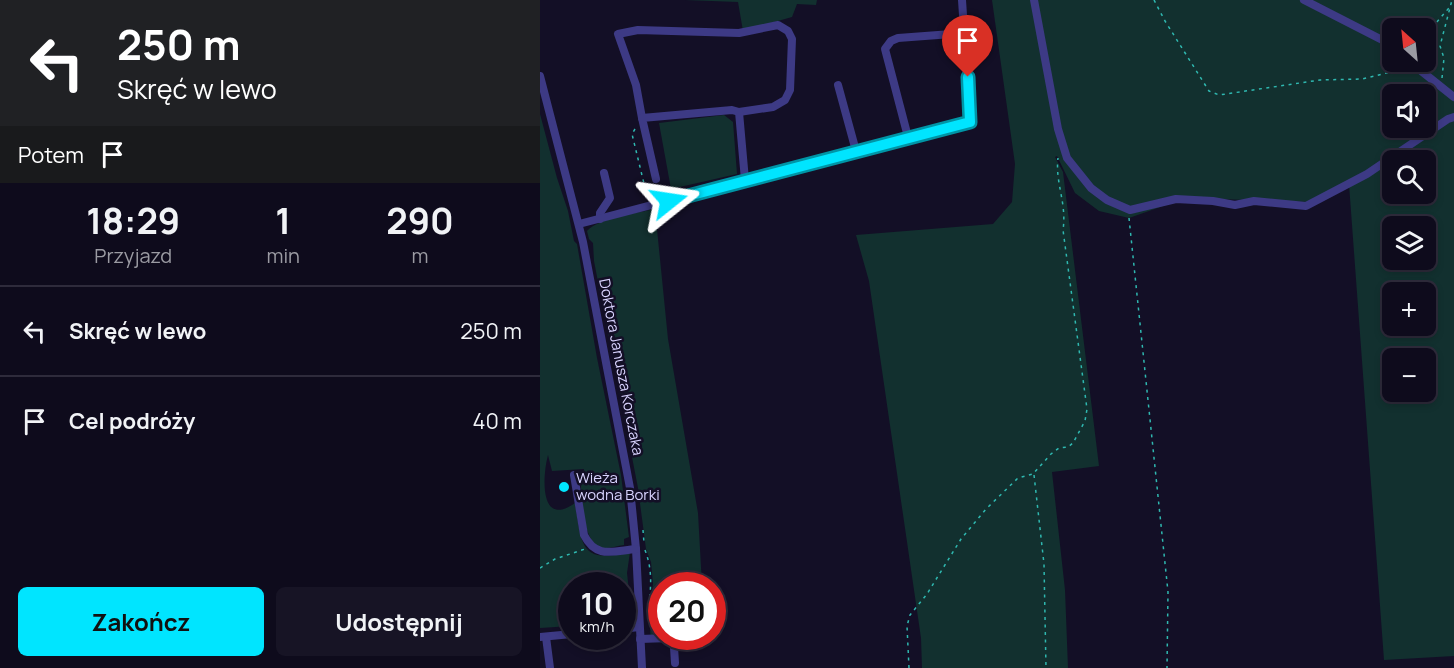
<!DOCTYPE html>
<html lang="pl">
<head>
<meta charset="utf-8">
<style>
	:root { --surface:#0e0b1c; --page:#171425; --text:#f1f3f6; --muted:#9b9ba3; --line:#2e2b3b; --accent:#00e5ff }
	body { margin:0; font-family:Manrope,sans-serif; background:var(--page); color:var(--text); height:100vh; display:flex; flex-direction:column; font-size:22px; white-space:nowrap }
	* { box-sizing:border-box; margin:0 }
	p { font-size:20px; color:var(--muted) }
	.icon { flex:none; width:33px; height:33px; fill:none; stroke:currentColor; stroke-width:2; stroke-linecap:round; stroke-linejoin:round }
	.map { position:relative; flex:1; overflow:hidden }
	.panel { display:flex; flex-direction:column; background:var(--surface); width:540px }
	.panel>* { flex:none }
	.banner { background:#202124; color:#fff; overflow:hidden }
	.needle { width:39px; rotate:333deg }
	.buttons { position:absolute; left:842px; top:18px; display:grid; gap:12px }
	.buttons a { display:grid; place-items:center; width:54px; height:54px; border-radius:9px; background:var(--surface); box-shadow:0 3px 9px #0003,0 0 0 2px var(--line); font-size:30px }
	.speed { position:absolute; left:18px; top:572px; display:flex; gap:12px; font-size:30px; font-weight:700; text-align:center }
	.speed>* { display:grid; place-content:center; width:78px; height:78px; border-radius:50%; background:var(--surface); box-shadow:0 3px 9px #0003,0 0 0 2px var(--line); line-height:1 }
	.speed small { font-size:15px; font-weight:400 }
	.speed .limit { border:9px solid #d22; background:#fff; color:#111 }
	.pin { position:absolute; display:grid; place-items:center; width:51px; height:51px; color:#fff; margin:-62px -26px; border-radius:50% 50% 50% 0; rotate:-45deg; box-shadow:0 0 6px #0007 }
	.pin .icon { rotate:45deg }
	.me { position:absolute; width:66px; margin:-33px; rotate:75deg; stroke-linejoin:round; filter:drop-shadow(0 0 4px #0008) }
	.turn { display:flex; align-items:center; gap:21px; height:126px; padding:0 18px; font-size:27px }
	.turn .icon { width:78px; height:78px; stroke-width:2.5 }
	.turn b { display:block; font-size:42px; line-height:51px }
	.then { display:flex; align-items:center; height:57px; padding:0 18px; background:#0003; gap:12px; font-size:22px }
	.eta { display:flex; justify-content:space-evenly; align-items:center; height:102px; text-align:center }
	.eta b { font-size:36px; font-weight:700; line-height:42px }
	.primary-button { display:flex; gap:12px; margin-top:auto; padding:12px 18px }
	.primary-button a { flex:1; height:69px; border-radius:9px; background:var(--accent); color:#111; font-size:24px; font-weight:700; line-height:69px; text-align:center }
	.primary-button a+a { background:var(--page); color:var(--text) }
	ul { padding:0; list-style:none }
	li { display:flex; align-items:center; gap:18px; height:90px; padding:0 18px; border-top:2px solid var(--line) }
	li div { flex:1 }
	li b { display:block; font-size:22px }
	li em { font-style:normal }
	main { display:flex; flex:1; min-height:0 }
	.map>svg:first-child { display:block }
	.green { fill:#12302f; fill-rule:evenodd }
	.lines { fill:none; stroke-linecap:round; stroke-linejoin:round }
	.path { stroke:#2fb8b0; stroke-width:1.5; stroke-dasharray:3 4.5; stroke-linecap:butt }
	.minor { stroke:#3d3a85; stroke-width:8 }
	.route-casing { stroke:#0095a6; stroke-width:15 }
	.route { stroke:#00e5ff; stroke-width:10 }
	.poi-dot { fill:#00e5ff; stroke:#130f26; stroke-width:2 }
	.labels { text-anchor:middle; stroke-width:5; stroke-linejoin:round; paint-order:stroke }
	.street-label { font-size:15px; fill:#d9d4ff; stroke:#130f26 }
	.poi-label { font-size:15px; fill:#d9d4ff; stroke:#130f26; text-anchor:start }
</style>
</head>
<body>
<main>
<section class="panel">
<div class="banner">
<div class="turn"><svg class="icon" aria-label="left" viewBox="0 0 24 24"><path d="M17 20v-9H6M10 6l-5 5 5 5"/></svg><div><b>250 m</b>Skręć w lewo</div></div>
<div class="then">Potem<svg class="icon" aria-label="arrive" viewBox="0 0 24 24"><path d="M6 21V4h12l-3 4 3 4H6"/></svg></div>
</div>
<div class="eta">
<div><b>18:29</b><p>Przyjazd</p></div>
<div><b>1</b><p>min</p></div>
<div><b>290</b><p>m</p></div>
</div>
<ul>
<li><svg class="icon" aria-label="left" viewBox="0 0 24 24"><path d="M17 20v-9H6M10 6l-5 5 5 5"/></svg><div><b>Skręć w lewo</b></div><em>250 m</em></li>
<li><svg class="icon" aria-label="arrive" viewBox="0 0 24 24"><path d="M6 21V4h12l-3 4 3 4H6"/></svg><div><b>Cel podróży</b></div><em>40 m</em></li>
</ul>
<div class="primary-button"><a>Zakończ</a><a>Udostępnij</a></div>
</section>
<div class="map">
<svg width="914" height="668" viewBox="0 0 914 668">
	<rect width="100%" height="100%" fill="#130f26"/>
	<g class="green">
		<path d="M 145,0 L 277,0 L 276,5 L 257,4 L 252,17 L 203,31 L 198,2 Z"/>
		<path d="M 452,0 L 914,0 L 914,656 L 844,660 L 809,184 L 770,202 L 646,198 L 589,218 L 559,211 L 535,193 L 517,156 L 515,157 L 523,172 L 559,466 L 512,472 L 525,590 L 528,668 L 382,668 L 381,638 L 329,281 L 316,235 L 453,224 L 472,202 L 475,164 ZM 852,28 L 885,28 L 885,62 L 852,62 ZM 852,94 L 885,94 L 885,128 L 852,128 ZM 852,160 L 885,160 L 885,194 L 852,194 ZM 852,226 L 885,226 L 885,260 L 852,260 ZM 852,292 L 885,292 L 885,326 L 852,326 ZM 852,358 L 885,358 L 885,392 L 852,392 Z"/>
		<path d="M 0,114 L 17,178 L 28,211 L 34,241 L 37,244 L 57,358 L 81,475 L 89,537 L 84,539 L 84,545 C 77,546 68,549 61,548 C 45,544 40,501 41,487 C 41,481 43,475 44,469 L 12,471 L 8,455 C 2,478 0,528 35,503 C 42,544 39,565 90,552 L 87,573 L 91,609 L 83,620 L 82,585 L 32,585 L 31,626 L 0,628 Z"/>
		<path d="M 184,115 L 193,122 L 197,174 L 131,189 L 119,123 Z"/>
		<path d="M 115,209 L 128,339 L 158,513 L 162,585 L 122,585 L 122,636 L 164,636 L 164,644 L 111,642 L 109,614 L 113,584 L 111,562 L 106,549 L 98,488 L 54,261 L 53,243 L 49,239 L 47,231 C 58,218 98,213 115,209 Z"/>
	</g>
	<g class="lines">
		<g class="path">
			<path d="M 614,0 L 625,21 L 669,91 L 679,95 L 780,80 L 822,79 L 863,69"/>
			<path d="M 885,41 L 895,24 L 909,8"/>
			<path d="M 902,78 L 904,58 L 900,46 L 912,0"/>
			<path d="M 95,129 L 92,134 L 107,196"/>
			<path d="M 589,218 L 628,592 L 627,668"/>
			<path d="M 494,475 L 504,564 L 506,668"/>
			<path d="M 103,530 L 104,543"/>
			<path d="M 105,550 C 113,571 111,589 108,610"/>
			<path d="M 0,568 L 15,559 L 45,549"/>
			<path d="M 85,620 L 92,614"/>
			<path d="M 37,640 L 60,642 L 80,640 L 82,637"/>
			<path d="M 369,668 L 367,626 L 370,615 L 387,594 L 421,539 L 446,509 L 478,478 L 493,474 L 511,454 L 519,448 L 528,447 L 533,443 L 545,421 L 547,409 L 523,230 C 527,203 515,183 518,158"/>
		</g>
		<g class="minor">
			<path d="M 494,0 L 518,129 L 527,158 L 551,188 L 567,200 L 590,210 L 636,199 L 673,201 L 695,205 L 714,201 L 766,206 L 827,174 L 908,119 L 914,117"/>
			<path d="M 764,0 L 852,45"/>
			<path d="M 870,62 L 914,97"/>
			<path d="M 0,76 L 43,242 L 90,488 L 96,549 L 102,668"/>
			<path d="M 298,85 L 316,151"/>
			<path d="M 102,118 L 96,85 L 78,34 L 98,30 L 199,33 L 238,25 L 248,31 L 252,39 L 250,90 L 245,100 L 233,107 L 199,112"/>
			<path d="M 368,137 L 345,49 L 351,41 L 358,38 L 425,33"/>
			<path d="M 116,179 L 102,118 L 192,110 L 199,112 L 205,180"/>
			<path d="M 60,219 L 60,213 L 70,198 L 64,173"/>
			<path d="M 39,224 L 430,122 L 422,0"/>
			<path d="M 34,475 L 44,535 C 56,559 73,551 96,549"/>
			<path d="M 82,629 L 99,627"/>
			<path d="M 0,637 L 32,634"/>
			<path d="M 6,637 L 10,668"/>
			<path d="M 100,639 L 129,638 L 134,647 L 135,663"/>
		</g>
	</g>
	<g class="lines">
		<defs>
			<path id="route" d="M 129,201 L 430,122 L 428,77"/>
		</defs>
		<use href="#route" class="route-casing"/>
		<use href="#route" class="route"/>
	</g>
	<circle class="poi-dot" cx="24" cy="487" r="6"/>
	<g class="labels">
		<g class="street-label">
			<text transform="translate(81 367) rotate(79)" y="5">Doktora Janusza Korczaka</text>
		</g>
		<g class="poi-label">
			<text x="36" y="483">Wieża<tspan x="36" dy="17">wodna Borki</tspan></text>
		</g>
	</g>
</svg>
<div class="buttons">
<a><svg class="needle" viewBox="-14 -14 28 28"><path d="M0-13l5 13h-10z" fill="#e53935"/><path d="M0 13l5-13h-10z" fill="#9b9ba3"/></svg></a>
<a><svg class="icon" aria-label="sound" viewBox="0 0 24 24"><path d="M4 9h4l5-4v14l-5-4H4zM17 9q2 3 0 6"/></svg></a>
<a><svg class="icon" aria-label="search" viewBox="0 0 24 24"><circle cx="10" cy="10" r="6"/><path d="M15 15l6 6"/></svg></a>
<a><svg class="icon" aria-label="layers" viewBox="0 0 24 24"><path d="M12 4l9 5-9 5-9-5zM3 14l9 5 9-5"/></svg></a>
<a>+</a>
<a>−</a>
</div>
<div class="speed"><div>10<small>km/h</small></div><div class="limit">20</div></div>
<div class="pin" style="left:428px;top:77px;background:#d93025"><svg class="icon" aria-label="arrive" viewBox="0 0 24 24"><path d="M6 21V4h12l-3 4 3 4H6"/></svg></div>
<svg class="me" style="left:129px;top:201px" viewBox="-20 -20 40 40"><path d="M0-17L14 15 0 8-14 15z" fill="#00e5ff" stroke="#fff" stroke-width="4"/></svg>
</div>
</main>
</body>
</html>
